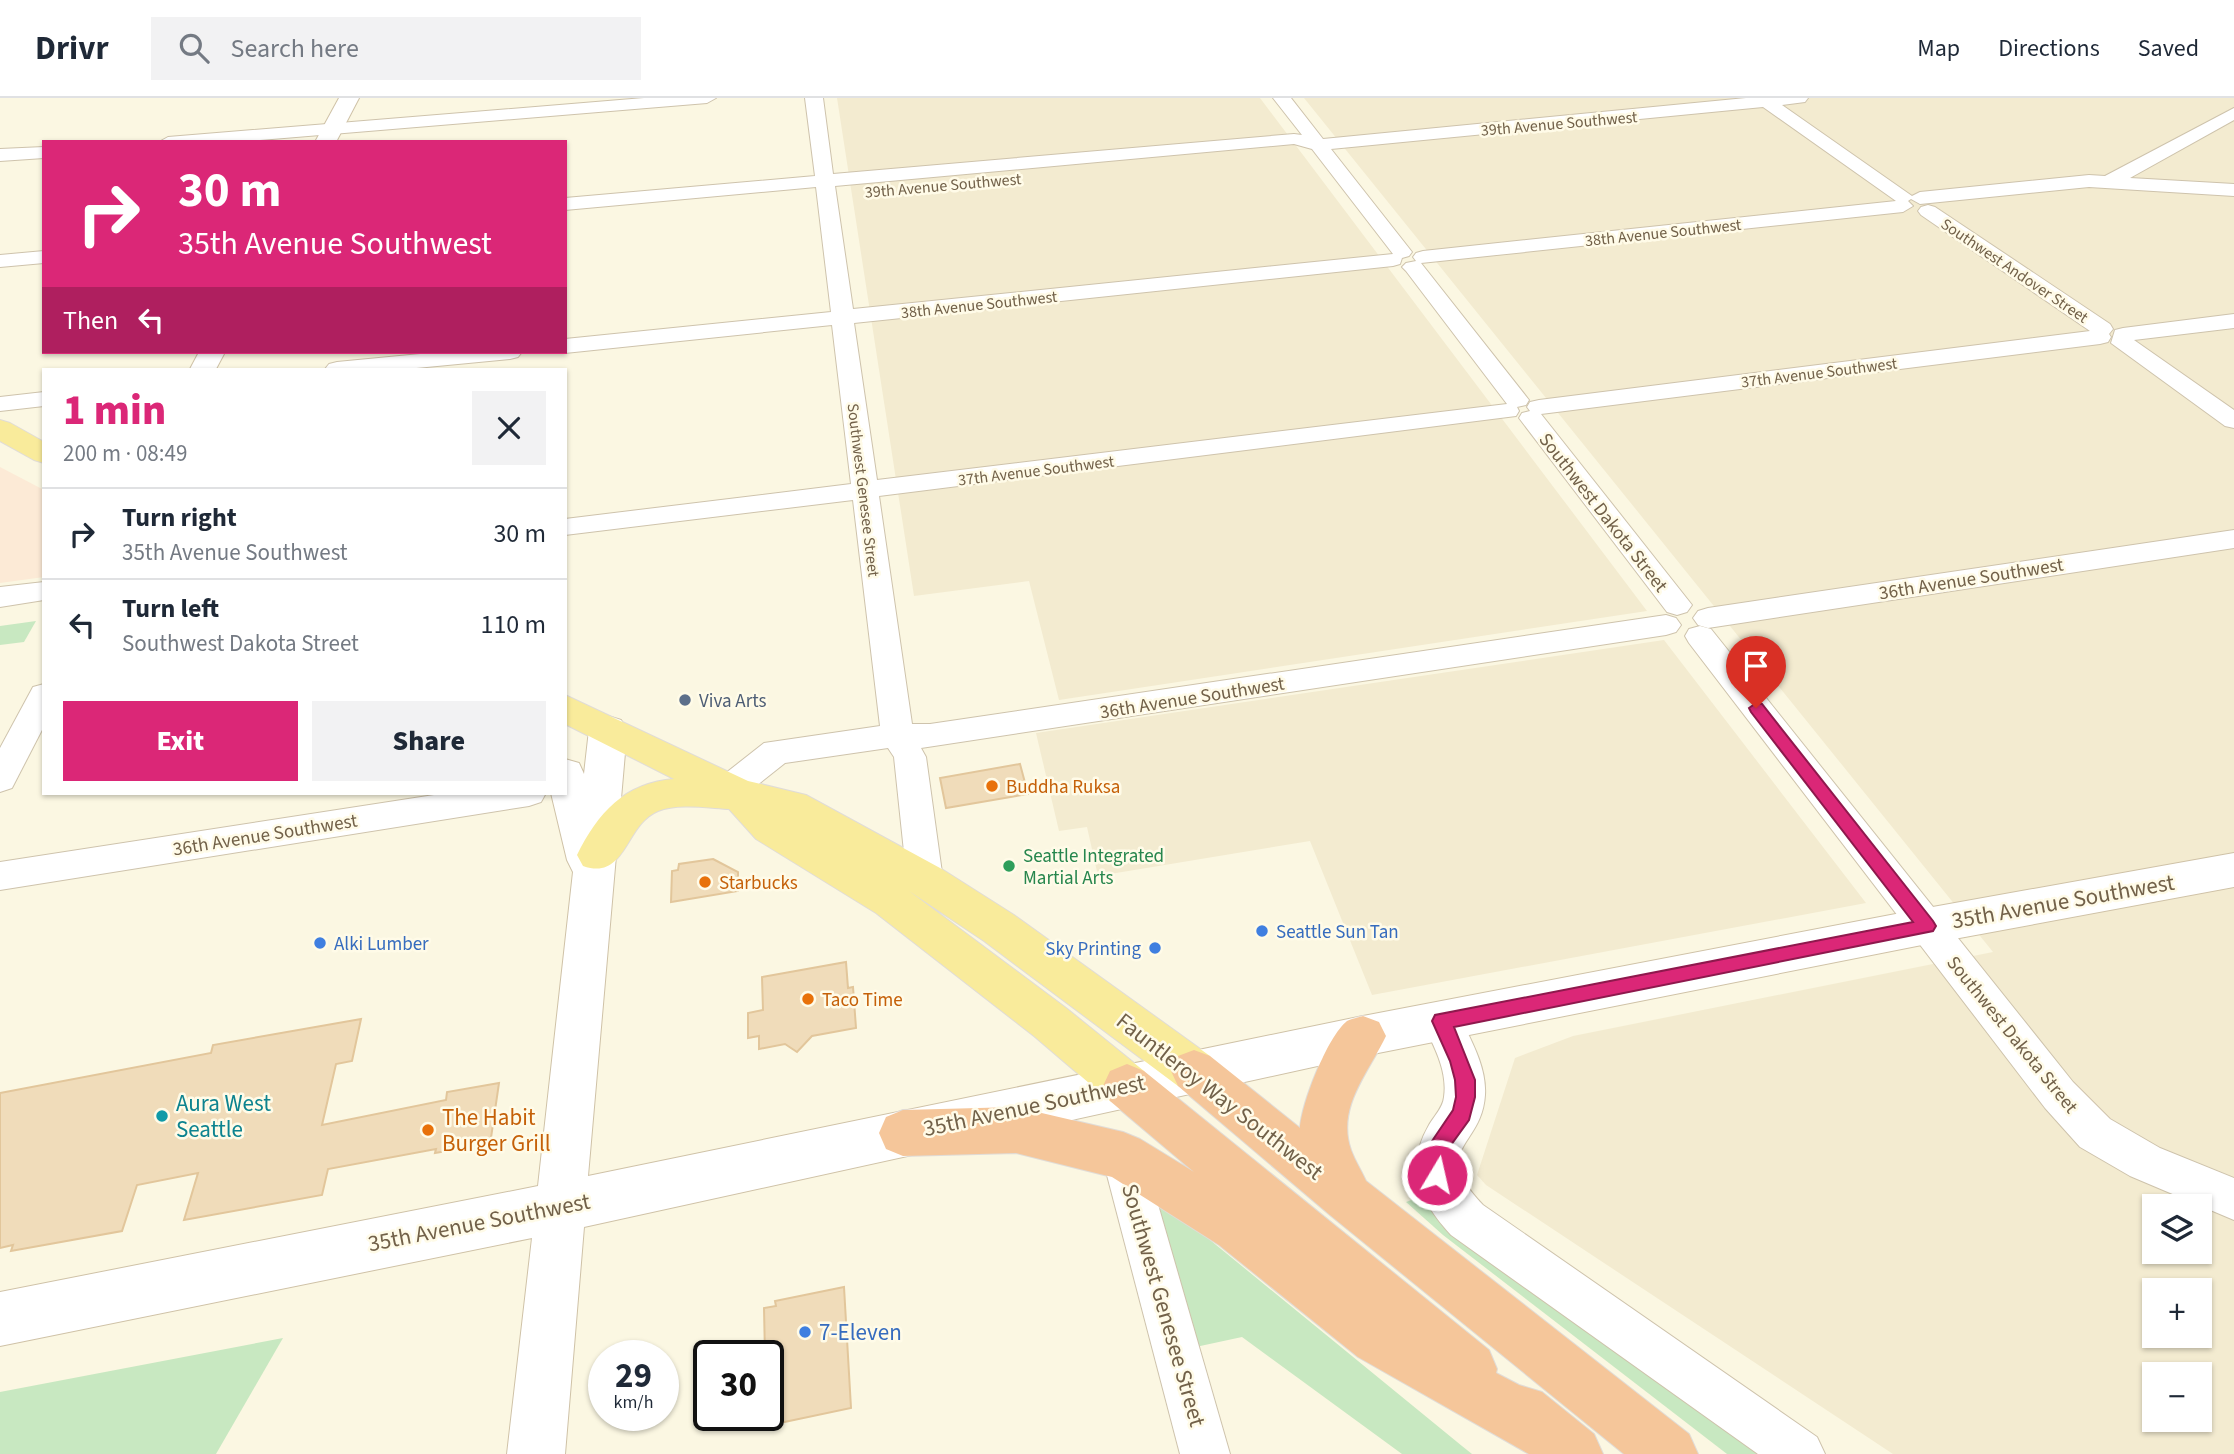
<!DOCTYPE html>
<html lang="en">
<head>
<meta charset="utf-8">
<style>
	:root { --surface:#fff; --page:#f2f2f3; --text:#1f2937; --muted:#747a83; --line:#e0e1e3; --accent:#db2777 }
	body { margin:0; font-family:"Source Sans 3",sans-serif; background:var(--page); color:var(--text); height:100vh; display:flex; flex-direction:column; font-size:26px; white-space:nowrap }
	* { box-sizing:border-box; margin:0 }
	p { font-size:23px; color:var(--muted) }
	.icon { flex:none; width:38px; height:38px; fill:none; stroke:currentColor; stroke-width:2; stroke-linecap:round; stroke-linejoin:round }
	.map { position:relative; flex:1; overflow:hidden }
	.sheet { position:absolute; left:42px; top:270px; width:525px; height:427px; display:flex; flex-direction:column; background:var(--surface); border-radius:0px; box-shadow:0 2px 5px #0004 }
	.sheet>* { flex:none }
	.guide { position:absolute; left:42px; top:42px; width:525px; height:214px; border-radius:0px; box-shadow:0 2px 5px #0004; background:#db2777; color:#fff; overflow:hidden }
	.fabs { position:absolute; left:2142px; top:1096px; display:grid; gap:14px }
	.fabs a { display:grid; place-items:center; width:70px; height:70px; border-radius:0px; background:var(--surface); box-shadow:0 2px 5px #0004; font-size:35px }
	.speed { position:absolute; left:588px; top:1242px; display:flex; gap:14px; font-size:35px; font-weight:700; text-align:center }
	.speed>* { display:grid; place-content:center; width:91px; height:91px; border-radius:50%; background:var(--surface); box-shadow:0 2px 5px #0004; line-height:1 }
	.speed small { font-size:18px; font-weight:400 }
	.speed .limit { border:4px solid #111; border-radius:10px; background:#fff; color:#111 }
	.pin { position:absolute; display:grid; place-items:center; width:60px; height:60px; color:#fff; margin:-72px -30px; border-radius:50% 50% 50% 0; rotate:-45deg; box-shadow:0 0 7px #0007 }
	.pin .icon { rotate:45deg }
	.me { position:absolute; width:77px; margin:-38px; rotate:9deg; stroke-linejoin:round; filter:drop-shadow(0 0 5px #0008) }
	.turn { display:flex; align-items:center; gap:24px; height:147px; padding:0 21px; font-size:32px }
	.turn .icon { width:91px; height:91px; stroke-width:2.5 }
	.turn b { display:block; font-size:49px; line-height:60px }
	.then { display:flex; align-items:center; height:66px; padding:0 21px; background:#0003; gap:14px; font-size:26px }
	.round { display:grid; place-items:center; flex:none; width:74px; height:74px; border-radius:0px; background:var(--page) }
	.overview { display:flex; align-items:center; justify-content:space-between; height:119px; padding:0 21px }
	h1 { font-size:42px; font-weight:800; line-height:52px; color:var(--accent) }
	.button { display:flex; gap:14px; margin-top:auto; padding:14px 21px }
	.button a { flex:1; height:80px; border-radius:0px; background:var(--accent); color:#fff; font-size:28px; font-weight:800; line-height:80px; text-align:center }
	.button a+a { background:var(--page); color:var(--text) }
	ul { padding:0; list-style:none }
	li { display:flex; align-items:center; gap:21px; height:91px; padding:0 21px; border-top:2px solid var(--line) }
	li div { flex:1 }
	li b { display:block; font-size:26px }
	li em { font-style:normal }
	header { display:flex; align-items:center; gap:42px; box-sizing:border-box; height:98px; padding:0 35px; background:var(--surface); border-bottom:2px solid var(--line) }
	header strong { font-size:33px }
	nav { display:flex; gap:38px; margin-inline-start:auto; font-size:24px }
	.search { width:490px; height:63px; background:var(--page); display:flex; align-items:center; gap:18px; box-sizing:border-box; padding:0 24px; border-radius:0px; color:var(--muted); font-size:26px }
	.map>svg:first-child { display:block }
	.residential { fill:#f3ebd0; fill-rule:evenodd }
	.commercial { fill:#fcead6 }
	.green { fill:#c8e8c1 }
	.building { fill:#f0dcba; stroke:#e2c69b; stroke-width:2 }
	.lines { fill:none; stroke-linecap:round; stroke-linejoin:round }
	.street-casing { stroke:#cec3ac; stroke-width:2 }
	.secondary-casing { stroke:#cfc2a7; stroke-width:2 }
	.primary-casing { stroke:#e0dcd7; stroke-width:2 }
	.highway-casing { stroke:#e0dcd7; stroke-width:2 }
	.street { fill:#fff; fill-rule:evenodd }
	.secondary { fill:#fff; fill-rule:evenodd }
	.primary { fill:#f9eb9b; fill-rule:evenodd }
	.highway { fill:#f5c69a; fill-rule:evenodd }
	.route { fill:#db2777; stroke:#8e194d; stroke-width:2 }
	.service-dot { fill:#5c6f8a; stroke:#fffbe8; stroke-width:2.5 }
	.food-dot { fill:#e8710a; stroke:#fffbe8; stroke-width:2.5 }
	.leisure-dot { fill:#2e9e5b; stroke:#fffbe8; stroke-width:2.5 }
	.shop-dot { fill:#3f7fe0; stroke:#fffbe8; stroke-width:2.5 }
	.culture-dot { fill:#0f9aa8; stroke:#fffbe8; stroke-width:2.5 }
	.labels { text-anchor:middle; stroke-width:5; stroke-linejoin:round; paint-order:stroke }
	.far-street-label { font-size:16px; fill:#726149; stroke:#fffbe8 }
	.street-label { font-size:19px; fill:#726149; stroke:#fffbe8 }
	.service-label { font-size:19px; fill:#4e5e75; stroke:#fffbe8; text-anchor:start }
	.food-label { font-size:19px; fill:#c56008; stroke:#fffbe8; text-anchor:start }
	.leisure-label { font-size:19px; fill:#27864d; stroke:#fffbe8; text-anchor:start }
	.shop-label { font-size:19px; fill:#366cbe; stroke:#fffbe8; text-anchor:start }
	.near-street-label { font-size:23px; fill:#726149; stroke:#fffbe8 }
	.near-culture-label { font-size:23px; fill:#0d838f; stroke:#fffbe8; text-anchor:start }
	.near-food-label { font-size:23px; fill:#c56008; stroke:#fffbe8; text-anchor:start }
	.near-shop-label { font-size:23px; fill:#366cbe; stroke:#fffbe8; text-anchor:start }
</style>
</head>
<body>
<header>
<strong>Drivr</strong>
<div class="search"><svg class="icon" aria-label="search" viewBox="0 0 24 24"><circle cx="10" cy="10" r="6"/><path d="M15 15l6 6"/></svg>Search here</div>
<nav><a>Map</a><a>Directions</a><a>Saved</a></nav>
</header>
<div class="map">
<svg width="2234" height="1356" viewBox="0 0 2234 1356">
	<rect width="100%" height="100%" fill="#fbf7e2"/>
	<g class="residential">
		<path d="M 837,0 L 1260,0 L 1647,513 L 1059,602 L 1029,483 L 914,498 Z"/>
		<path d="M 1304,0 L 2234,0 L 2234,1356 L 1893,1356 L 1486,1087 L 1477,1077 L 1515,960 L 1573,938 L 1993,854 ZM 2154,1108 L 2200,1108 L 2200,1153 L 2154,1153 ZM 2154,1192 L 2200,1192 L 2200,1237 L 2154,1237 ZM 2154,1276 L 2200,1276 L 2200,1321 L 2154,1321 Z"/>
		<path d="M 1664,542 L 1866,805 L 1372,897 L 1310,743 L 1098,778 L 1087,729 L 1059,733 L 1036,635 Z"/>
	</g>
	<path class="commercial" d="M 0,369 L 44,392 L 44,479 L 0,485 Z"/>
	<g class="green">
		<path d="M 36,523 L 24,544 L 0,547 L 0,528 Z"/>
		<path d="M 1155,1097 L 1462,1348 L 1472,1356 L 1402,1356 L 1242,1239 L 1191,1250 Z"/>
		<path d="M 1417,1100 L 1760,1356 L 1727,1356 L 1443,1137 L 1406,1104 Z"/>
		<path d="M 283,1240 L 216,1356 L 0,1356 L 0,1294 Z"/>
	</g>
	<g class="building">
		<path d="M 1020,666 L 1028,696 L 946,710 L 940,680 Z"/>
		<path d="M 713,761 L 738,774 L 738,793 L 671,804 L 672,773 L 678,772 L 679,766 Z"/>
		<path d="M 846,864 L 848,890 L 853,889 L 856,930 L 812,938 L 797,954 L 785,946 L 759,951 L 759,938 L 748,940 L 748,915 L 763,912 L 762,879 Z"/>
		<path d="M 361,921 L 352,963 L 336,966 L 322,1027 L 446,1002 L 447,994 L 499,985 L 491,1040 L 459,1046 L 459,1051 L 435,1055 L 436,1051 L 328,1071 L 322,1097 L 184,1122 L 198,1075 L 137,1087 L 122,1133 L 11,1153 L 13,1147 L 0,1150 L 0,995 L 211,955 L 213,947 Z"/>
		<path d="M 844,1189 L 851,1310 L 775,1326 L 775,1323 L 768,1324 L 768,1258 L 765,1258 L 764,1210 L 776,1208 L 775,1203 Z"/>
	</g>
	<g class="lines">
		<defs>
			<g id="street">
				<path d="M 644,0 L 716,0 L 707,5 L 237,44 L 159,44 L 168,39 Z"/>
				<path d="M 805,0 L 823,0 L 833,76 L 1294,36 L 1302,37 L 1273,0 L 1291,0 L 1323,41 L 1746,0 L 1808,0 L 1805,4 L 1782,7 L 1912,98 L 1920,94 L 2089,77 L 2105,78 L 2234,10 L 2234,22 L 2130,80 L 2234,86 L 2234,98 L 2089,89 L 1920,106 L 1911,101 L 1908,103 L 1913,108 L 1903,114 L 1421,165 L 1529,302 L 1526,307 L 1517,309 L 1519,313 L 1516,318 L 879,398 L 912,626 L 930,626 L 1666,517 L 1676,520 L 1681,527 L 1676,534 L 1666,537 L 921,650 L 926,659 L 943,782 L 938,792 L 925,796 L 912,792 L 907,782 L 894,659 L 888,650 L 785,665 L 741,700 L 729,704 L 717,700 L 712,691 L 717,682 L 764,645 L 880,628 L 853,402 L 565,437 L 565,421 L 851,386 L 832,227 L 565,255 L 560,254 L 565,254 L 565,241 L 831,214 L 816,89 L 565,112 L 565,100 L 815,78 ZM 1763,9 L 1896,103 L 1423,153 L 1416,155 L 1413,159 L 1416,163 L 1406,165 L 1402,169 L 1406,173 L 1507,306 L 877,382 L 854,225 L 1393,168 L 1400,166 L 1402,160 L 1409,158 L 1412,154 L 1331,51 ZM 1294,46 L 1312,51 L 1393,156 L 853,211 L 835,88 Z"/>
				<path d="M 44,49 L 44,60 L 0,63 L 0,51 Z"/>
				<path d="M 1928,107 L 1935,109 L 2110,226 L 2113,231 L 2109,236 L 2111,239 L 2108,244 L 2100,246 L 1541,316 L 1692,507 L 1687,514 L 1677,517 L 1667,514 L 1519,320 L 1522,315 L 1530,313 L 1527,309 L 1530,304 L 1539,302 L 2090,233 L 1921,117 L 1918,113 L 1921,109 Z"/>
				<path d="M 44,153 L 44,165 L 0,169 L 0,157 Z"/>
				<path d="M 2234,216 L 2234,230 L 2134,242 L 2234,312 L 2234,330 L 2225,328 L 2111,245 L 2115,232 L 2123,230 Z"/>
				<path d="M 441,254 L 522,254 L 518,259 L 510,261 L 406,271 L 325,271 L 329,266 L 337,264 Z"/>
				<path d="M 44,294 L 44,308 L 0,313 L 0,299 Z"/>
				<path d="M 2234,432 L 2234,450 L 1708,530 L 1698,527 L 1693,520 L 1698,513 L 1708,510 Z"/>
				<path d="M 44,484 L 44,502 L 0,509 L 0,489 Z"/>
				<path d="M 1700,528 L 1711,531 L 2073,984 L 2110,1021 L 2160,1050 L 2234,1080 L 2234,1122 L 2130,1078 L 2080,1049 L 2045,1010 L 1689,545 L 1685,538 L 1689,531 Z"/>
				<path d="M 44,586 L 44,628 L 12,690 L 0,694 L 0,650 L 33,589 Z"/>
				<path d="M 447,695 L 546,695 L 541,704 L 529,708 L 0,792 L 0,764 Z"/>
				<path d="M 1442,906 L 1456,911 C 1468,937 1487,967 1485,997 C 1482,1050 1428,1050 1483,1107 L 1817,1339 L 1825,1356 L 1758,1356 L 1451,1137 C 1420,1103 1404,1070 1429,1027 C 1434,1018 1443,1010 1444,999 C 1448,972 1433,947 1422,923 L 1428,911 Z"/>
				<path d="M 1123,1038 L 1138,1044 L 1144,1058 L 1230,1356 L 1180,1356 L 1102,1058 L 1108,1044 Z"/>
			</g>
			<g id="secondary">
				<path d="M 339,0 L 359,0 L 336,44 L 315,44 Z"/>
				<path d="M 199,254 L 225,254 L 216,271 L 190,271 Z"/>
				<path d="M 608,618 L 621,622 L 627,632 L 588,1078 L 1363,918 L 1927,810 L 2234,755 L 2234,789 L 1927,846 L 1363,958 L 584,1129 L 565,1356 L 507,1356 L 532,1140 L 0,1248 L 0,1194 L 538,1088 L 573,774 L 567,762 L 551,695 L 565,695 L 565,661 L 579,665 L 584,676 L 589,632 L 595,622 Z"/>
			</g>
			<g id="primary">
				<path d="M 0,322 L 10,325 L 44,344 L 44,365 L 34,362 L 0,343 Z"/>
				<path d="M 565,597 L 748,683 L 806,697 L 940,770 L 1014,817 L 1210,958 L 1217,973 L 1210,988 L 1194,994 L 1178,988 L 984,843 L 909,793 L 1066,910 L 1144,973 L 1151,988 L 1144,1003 L 1127,1010 L 1110,1003 L 1034,938 L 876,815 L 756,741 L 729,711 C 708,710 679,705 658,713 C 624,727 627,783 583,768 L 577,757 C 598,715 624,685 674,681 L 565,626 Z"/>
			</g>
			<g id="highway">
				<path d="M 1363,918 L 1379,924 L 1386,938 C 1369,974 1336,1009 1351,1052 C 1355,1063 1361,1072 1366,1083 L 1689,1336 L 1698,1356 L 1624,1356 L 1330,1117 L 1178,988 L 1171,973 L 1178,958 L 1194,952 L 1210,958 L 1300,1030 C 1302,1005 1327,939 1347,923 C 1351,921 1359,919 1363,918 Z"/>
				<path d="M 1127,966 L 1144,973 L 1489,1252 L 1497,1271 L 1496,1275 L 1519,1287 L 1542,1294 L 1594,1336 L 1603,1356 L 1529,1356 L 1358,1259 L 1219,1147 L 1112,1079 L 1016,1055 L 903,1058 L 886,1051 L 879,1035 L 886,1019 L 903,1012 L 1016,1009 L 1123,1034 L 1140,1041 L 1194,1074 L 1110,1003 L 1103,988 L 1110,973 Z"/>
			</g>
		</defs>
		<use href="#street" class="street-casing"/>
		<use href="#secondary" class="secondary-casing"/>
		<use href="#primary" class="primary-casing"/>
		<use href="#highway" class="highway-casing"/>
		<use href="#street" class="street"/>
		<use href="#secondary" class="secondary"/>
		<use href="#primary" class="primary"/>
		<use href="#highway" class="highway"/>
	</g>
	<path class="route" d="M 1756,605 L 1762,606 L 1933,823 L 1936,828 L 1933,833 L 1454,929 L 1475,982 L 1475,999 L 1469,1022 L 1451,1047 L 1444,1084 L 1437,1087 L 1430,1084 L 1427,1077 L 1432,1043 L 1453,1012 L 1456,999 L 1455,982 L 1450,963 L 1432,923 L 1435,917 L 1913,824 L 1751,614 L 1749,610 Z"/>
	<circle class="service-dot" cx="685" cy="602" r="7"/>
	<g class="food-dot">
		<circle cx="992" cy="688" r="7"/>
		<circle cx="705" cy="784" r="7"/>
		<circle cx="808" cy="901" r="7"/>
		<circle cx="428" cy="1032" r="7"/>
	</g>
	<circle class="leisure-dot" cx="1009" cy="768" r="7"/>
	<g class="shop-dot">
		<circle cx="1262" cy="833" r="7"/>
		<circle cx="320" cy="845" r="7"/>
		<circle cx="1155" cy="850" r="7"/>
		<circle cx="805" cy="1234" r="7"/>
	</g>
	<circle class="culture-dot" cx="162" cy="1018" r="7"/>
	<g class="labels">
		<g class="far-street-label">
			<text transform="translate(1559 25) rotate(-5)" y="6">39th Avenue Southwest</text>
			<text transform="translate(943 87) rotate(-5)" y="6">39th Avenue Southwest</text>
			<text transform="translate(1663 134) rotate(-6)" y="6">38th Avenue Southwest</text>
			<text transform="translate(2015 172) rotate(34)" y="6">Southwest Andover Street</text>
			<text transform="translate(979 206) rotate(-6)" y="6">38th Avenue Southwest</text>
			<text transform="translate(1819 274) rotate(-7)" y="6">37th Avenue Southwest</text>
			<text transform="translate(1036 372) rotate(-7)" y="6">37th Avenue Southwest</text>
			<text transform="translate(864 392) rotate(83)" y="6">Southwest Genesee Street</text>
		</g>
		<g class="street-label">
			<text transform="translate(1604 414) rotate(52)" y="7">Southwest Dakota Street</text>
			<text transform="translate(1971 480) rotate(-9)" y="7">36th Avenue Southwest</text>
			<text transform="translate(1192 599) rotate(-9)" y="7">36th Avenue Southwest</text>
			<text transform="translate(265 736) rotate(-9)" y="7">36th Avenue Southwest</text>
			<text transform="translate(2013 936) rotate(51)" y="7">Southwest Dakota Street</text>
		</g>
		<g class="service-label">
			<text x="699" y="609">Viva Arts</text>
		</g>
		<g class="food-label">
			<text x="1006" y="695">Buddha Ruksa</text>
			<text x="719" y="791">Starbucks</text>
			<text x="822" y="908">Taco Time</text>
		</g>
		<g class="leisure-label">
			<text x="1023" y="764">Seattle Integrated<tspan x="1023" dy="22">Martial Arts</tspan></text>
		</g>
		<g class="shop-label">
			<text x="1276" y="840">Seattle Sun Tan</text>
			<text x="334" y="852">Alki Lumber</text>
			<text x="1141" y="857" text-anchor="end">Sky Printing</text>
		</g>
		<g class="near-street-label">
			<text transform="translate(2063 803) rotate(-10)" y="8">35th Avenue Southwest</text>
			<text transform="translate(1220 998) rotate(38)" y="8">Fauntleroy Way Southwest</text>
			<text transform="translate(1034 1007) rotate(-12)" y="8">35th Avenue Southwest</text>
			<text transform="translate(479 1124) rotate(-11)" y="8">35th Avenue Southwest</text>
			<text transform="translate(1164 1207) rotate(74)" y="8">Southwest Genesee Street</text>
		</g>
		<g class="near-culture-label">
			<text x="176" y="1013">Aura West<tspan x="176" dy="26">Seattle</tspan></text>
		</g>
		<g class="near-food-label">
			<text x="442" y="1027">The Habit<tspan x="442" dy="26">Burger Grill</tspan></text>
		</g>
		<g class="near-shop-label">
			<text x="819" y="1242">7-Eleven</text>
		</g>
	</g>
</svg>
<div class="fabs">
<a><svg class="icon" aria-label="layers" viewBox="0 0 24 24"><path d="M12 4l9 5-9 5-9-5zM3 14l9 5 9-5"/></svg></a>
<a>+</a>
<a>−</a>
</div>
<div class="speed"><div>29<small>km/h</small></div><div class="limit">30</div></div>
<div class="pin" style="left:1756px;top:610px;background:#d93025"><svg class="icon" aria-label="arrive" viewBox="0 0 24 24"><path d="M6 21V4h12l-3 4 3 4H6"/></svg></div>
<svg class="me" style="left:1437px;top:1077px" viewBox="-20 -20 40 40"><circle r="17" fill="#db2777" stroke="#fff" stroke-width="3"/><path d="M0-11L8 9 0 5-8 9z" fill="#fff"/></svg>
<div class="guide">
<div class="turn"><svg class="icon" aria-label="right" viewBox="0 0 24 24"><path d="M7 20v-9h11M14 6l5 5-5 5"/></svg><div><b>30 m</b>35th Avenue Southwest</div></div>
<div class="then">Then<svg class="icon" aria-label="left" viewBox="0 0 24 24"><path d="M17 20v-9H6M10 6l-5 5 5 5"/></svg></div>
</div>
<section class="sheet">
<div class="overview"><div><h1>1 min</h1><p>200 m · 08:49</p></div><a class="round"><svg class="icon" aria-label="close" viewBox="0 0 24 24"><path d="M6 6l12 12M18 6L6 18"/></svg></a></div>
<ul>
<li><svg class="icon" aria-label="right" viewBox="0 0 24 24"><path d="M7 20v-9h11M14 6l5 5-5 5"/></svg><div><b>Turn right</b><p>35th Avenue Southwest</p></div><em>30 m</em></li>
<li><svg class="icon" aria-label="left" viewBox="0 0 24 24"><path d="M17 20v-9H6M10 6l-5 5 5 5"/></svg><div><b>Turn left</b><p>Southwest Dakota Street</p></div><em>110 m</em></li>
</ul>
<div class="button"><a>Exit</a><a>Share</a></div>
</section>
</div>
</body>
</html>
